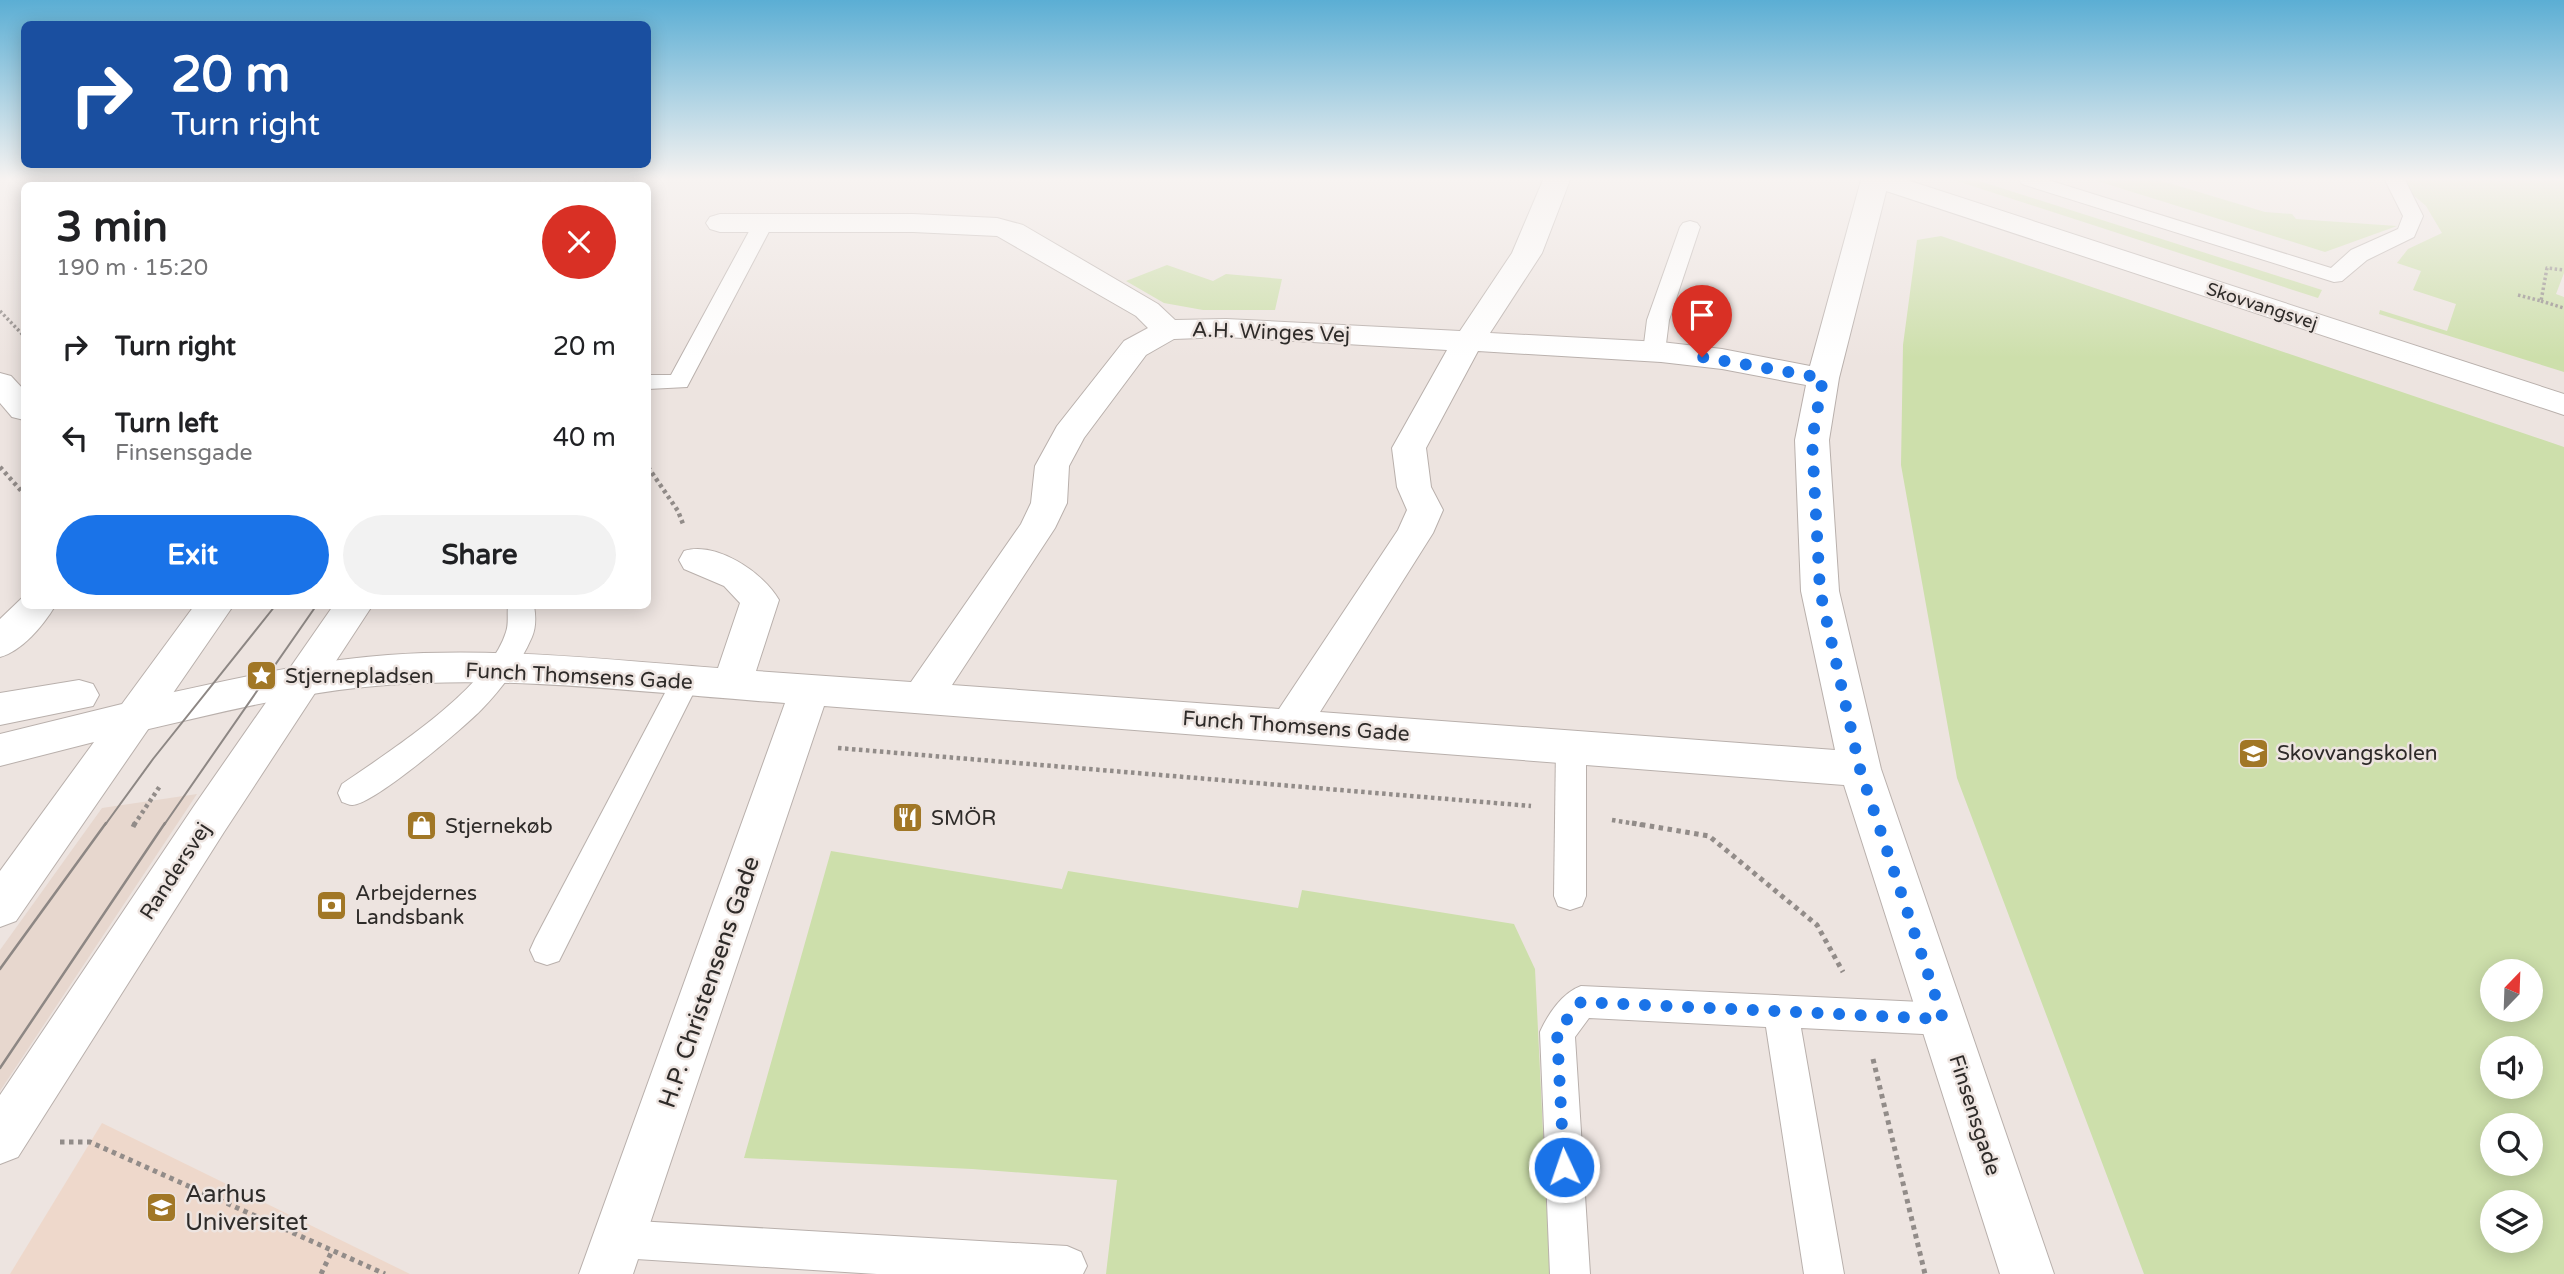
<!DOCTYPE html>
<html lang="en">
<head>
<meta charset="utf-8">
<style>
	:root { --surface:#fff; --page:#f2f2f2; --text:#202124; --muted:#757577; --accent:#1a73e8 }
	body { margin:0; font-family:"Varela Round",sans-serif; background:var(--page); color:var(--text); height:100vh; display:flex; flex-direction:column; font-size:26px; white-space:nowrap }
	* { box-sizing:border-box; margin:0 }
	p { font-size:23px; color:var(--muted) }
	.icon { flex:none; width:38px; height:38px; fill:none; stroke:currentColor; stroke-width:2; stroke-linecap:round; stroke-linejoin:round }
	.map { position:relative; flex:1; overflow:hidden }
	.panel { position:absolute; left:21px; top:182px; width:630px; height:427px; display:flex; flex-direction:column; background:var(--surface); border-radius:10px; box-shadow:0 4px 18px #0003 }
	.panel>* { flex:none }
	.banner { position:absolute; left:21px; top:21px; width:630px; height:147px; border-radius:10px; box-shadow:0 4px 18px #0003; background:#1a4fa0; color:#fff; overflow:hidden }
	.needle { width:46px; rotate:23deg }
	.controls { position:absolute; left:2480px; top:959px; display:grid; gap:14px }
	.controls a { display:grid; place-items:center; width:63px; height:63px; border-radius:50%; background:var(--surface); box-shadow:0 4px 18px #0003; font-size:35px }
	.pin { position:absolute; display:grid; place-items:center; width:60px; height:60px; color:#fff; margin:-72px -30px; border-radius:50% 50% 50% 0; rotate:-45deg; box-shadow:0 0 7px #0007 }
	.pin .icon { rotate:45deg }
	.me { position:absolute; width:77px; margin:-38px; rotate:357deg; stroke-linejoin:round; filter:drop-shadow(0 0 5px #0008) }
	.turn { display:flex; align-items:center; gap:24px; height:147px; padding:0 35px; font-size:32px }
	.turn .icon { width:91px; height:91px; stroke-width:2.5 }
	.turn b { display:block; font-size:49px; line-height:60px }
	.round { display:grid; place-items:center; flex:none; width:74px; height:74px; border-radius:37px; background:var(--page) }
	.overview { display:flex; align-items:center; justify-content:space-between; height:119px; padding:0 35px }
	h1 { font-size:42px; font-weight:700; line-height:52px }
	.button { display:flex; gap:14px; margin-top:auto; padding:14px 35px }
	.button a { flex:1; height:80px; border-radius:42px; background:var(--accent); color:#fff; font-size:28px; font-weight:700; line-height:80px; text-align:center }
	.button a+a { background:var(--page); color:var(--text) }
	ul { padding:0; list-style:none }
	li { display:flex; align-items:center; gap:21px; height:91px; padding:0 35px }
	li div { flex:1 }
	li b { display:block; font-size:26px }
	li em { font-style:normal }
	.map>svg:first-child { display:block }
	.built { fill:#e7d7ce }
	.education { fill:#eed8cb }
	.green { fill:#cddfab; fill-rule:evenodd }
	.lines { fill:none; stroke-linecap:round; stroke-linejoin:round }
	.service-casing { stroke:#b9b0ac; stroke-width:2 }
	.minor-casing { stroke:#b9b0ac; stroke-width:2 }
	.tertiary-casing { stroke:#b9b0ac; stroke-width:2 }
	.path-far2 { stroke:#928c89; stroke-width:3.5; stroke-dasharray:2.5 2.5; stroke-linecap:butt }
	.path-far1 { stroke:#928c89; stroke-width:4.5; stroke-dasharray:3.5 3.5; stroke-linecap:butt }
	.path { stroke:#928c89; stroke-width:5; stroke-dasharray:4.5 4.5; stroke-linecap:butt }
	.service { fill:#fff; fill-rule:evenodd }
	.minor { fill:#fff; fill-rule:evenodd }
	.tertiary { fill:#fff; fill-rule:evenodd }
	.tram-far1 { stroke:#8d8784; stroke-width:2 }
	.tram { stroke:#8d8784; stroke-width:2.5 }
	.route { stroke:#1a73e8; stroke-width:12; stroke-dasharray:0 21.6 }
	.labels { text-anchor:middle; stroke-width:5; stroke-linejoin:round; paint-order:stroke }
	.far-street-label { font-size:18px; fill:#2e2b29; stroke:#ede4e0 }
	.street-label { font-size:21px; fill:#2e2b29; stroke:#ede4e0 }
	.poi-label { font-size:21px; fill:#2e2b29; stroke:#ede4e0; text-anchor:start }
	.near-street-label { font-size:24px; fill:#2e2b29; stroke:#ede4e0 }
	.near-poi-label { font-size:24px; fill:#2e2b29; stroke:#ede4e0; text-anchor:start }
</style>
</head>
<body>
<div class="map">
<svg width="2564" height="1274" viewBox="0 0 2564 1274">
	<rect width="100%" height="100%" fill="#ede4e0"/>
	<path class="built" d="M 197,794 L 0,1091 L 0,950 L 102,808 Z"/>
	<path class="education" d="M 102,1123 L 410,1274 L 10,1274 Z"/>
	<g class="green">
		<path d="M 1954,180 L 1976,180 L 2322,290 L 2318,298 Z"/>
		<path d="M 2094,180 L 2159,180 L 2265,212 L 2292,214 L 2296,219 L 2397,226 L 2325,252 Z"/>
		<path d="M 2405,180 L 2564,180 L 2564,273 L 2556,294 L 2564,297 L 2564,372 L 2379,314 L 2380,310 L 2447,331 L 2456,304 L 2413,290 L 2421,271 L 2397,263 L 2408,249 L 2442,233 L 2426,206 L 2412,194 Z"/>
		<path d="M 1941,236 L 2564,447 L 2564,1274 L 2144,1274 L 1957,778 L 1901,465 L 1903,345 L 1917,240 ZM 2492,971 L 2530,971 L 2530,1010 L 2492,1010 ZM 2492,1048 L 2530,1048 L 2530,1087 L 2492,1087 ZM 2492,1125 L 2530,1125 L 2530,1164 L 2492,1164 ZM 2492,1202 L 2530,1202 L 2530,1241 L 2492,1241 Z"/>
		<path d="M 1167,265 L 1213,281 L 1226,274 L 1282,279 L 1275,310 L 1203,310 L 1164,303 L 1126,281 Z"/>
		<path d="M 831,851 L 1062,889 L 1068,871 L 1298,908 L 1302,890 L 1514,924 L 1535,969 L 1550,1274 L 1106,1274 L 1117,1180 L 972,1169 L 744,1158 Z"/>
	</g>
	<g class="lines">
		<defs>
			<g id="service">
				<path d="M 2019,180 L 2048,180 L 2331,268 L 2351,250 L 2398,229 L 2403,216 L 2385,180 L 2405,180 L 2423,216 L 2414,237 L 2367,260 L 2342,281 L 2334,282 L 2022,184 Z"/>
				<path d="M 763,218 L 770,220 L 773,224 L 687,387 L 648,389 L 648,375 L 671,375 L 753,224 L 756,220 Z"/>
				<path d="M 1690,221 L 1697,223 L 1700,227 L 1669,320 L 1665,352 L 1662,357 L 1646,357 L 1643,352 L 1647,320 L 1680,227 L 1683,223 Z"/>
				<path d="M 508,606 L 534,606 C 536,617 536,627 532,637 C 521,663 502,688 482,709 C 466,726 372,806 352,805 C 349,805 346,803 342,802 L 338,793 L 342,784 C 389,752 489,688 506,632 C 509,623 507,615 508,606 Z"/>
				<path d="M 686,669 L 696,672 L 700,680 L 559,961 L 547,965 L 535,961 L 530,950 L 535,939 L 676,672 Z"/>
				<path d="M 1571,735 L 1582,739 L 1586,747 L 1586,896 L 1582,906 L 1570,910 L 1558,906 L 1554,896 L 1556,747 L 1560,739 Z"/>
				<path d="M 1581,986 L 1943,1003 L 1955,1008 L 1960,1019 L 1955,1030 L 1943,1035 L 1801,1028 L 1844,1274 L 1804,1274 L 1766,1027 L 1589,1018 L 1575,1037 L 1590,1274 L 1550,1274 L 1540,1032 C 1548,1014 1562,993 1581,986 Z"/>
				<path d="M 620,1220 L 1067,1246 L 1081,1252 L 1087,1266 L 1083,1274 L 877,1274 L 620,1258 L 606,1253 L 601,1239 L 606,1225 Z"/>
			</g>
			<g id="minor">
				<path d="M 1543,180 L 1570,180 L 1542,253 L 1490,333 L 1661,342 L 1722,349 L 1810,366 L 1861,180 L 1889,180 L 1839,378 L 1829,440 L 1839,591 L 1881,769 L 2054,1274 L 2000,1274 L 1844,785 L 824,706 L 633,1274 L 579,1274 L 785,703 C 656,694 516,675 387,685 C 302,691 219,713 136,732 L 122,727 L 116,716 L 122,705 L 136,700 C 219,683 303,661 388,655 C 497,647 609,660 718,668 L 740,603 L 724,586 L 684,569 L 679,560 L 684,551 C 716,541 763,572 779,600 L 756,671 L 911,682 L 1021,524 L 1031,503 L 1035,466 L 1057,426 L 1124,341 L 1148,328 L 1136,316 L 997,236 L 913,232 L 720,232 L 710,229 L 706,223 L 710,217 L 720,214 L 913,214 L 997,218 L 1023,225 L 1158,304 L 1175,320 L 1226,319 L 1460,331 L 1512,253 ZM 1226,337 L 1447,350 L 1392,448 L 1397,487 L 1407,510 L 1398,530 L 1279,709 L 952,685 L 1055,528 L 1067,503 L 1069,466 L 1084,438 L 1146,355 L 1174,339 ZM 1478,351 L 1661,362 L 1722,369 L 1806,385 L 1795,440 L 1801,591 L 1835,750 L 1320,712 L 1433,533 L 1443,510 L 1431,487 L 1426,448 Z"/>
				<path d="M 0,373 L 11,376 L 24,390 L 24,420 L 12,417 L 0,403 Z"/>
				<path d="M 24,596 L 24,606 L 55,606 C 43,626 22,651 0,657 L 0,619 Z"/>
				<path d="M 79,680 L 93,684 L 99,695 L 93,706 L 0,725 L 0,693 Z"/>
			</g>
			<g id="tertiary">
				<path d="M 542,180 L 569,180 L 565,186 L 538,186 Z"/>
				<path d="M 621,180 L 648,180 L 644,186 L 617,186 Z"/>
				<path d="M 1867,180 L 1907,180 L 2564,394 L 2564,415 L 1871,186 Z"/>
				<path d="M 194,606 L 233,606 L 16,921 L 0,927 L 0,871 L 94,742 L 0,766 L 0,734 L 122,704 Z"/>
				<path d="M 333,606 L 372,606 L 224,832 L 18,1157 L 0,1164 L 0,1095 L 194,806 Z"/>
			</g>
		</defs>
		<use href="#service" class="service-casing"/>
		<use href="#minor" class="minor-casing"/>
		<use href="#tertiary" class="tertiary-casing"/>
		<g class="path-far2">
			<path d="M 2518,295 L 2541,301 L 2547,268 L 2564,270"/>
			<path d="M 2541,301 L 2564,308"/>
			<path d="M 0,311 L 24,336"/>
		</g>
		<g class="path-far1">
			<path d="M 0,467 L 24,494"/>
			<path d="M 648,467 L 678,511 L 683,524"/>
			<path d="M 838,748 L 1531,806"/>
			<path d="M 1612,820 L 1642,825"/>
			<path d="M 134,825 L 160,786"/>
		</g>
		<g class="path">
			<path d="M 1632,823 L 1709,836 L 1817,925 L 1843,972"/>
			<path d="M 133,827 L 135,823"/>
			<path d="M 1873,1059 L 1925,1274"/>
			<path d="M 60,1142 L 90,1142 L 385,1274"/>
			<path d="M 321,1274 L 332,1251"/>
		</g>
		<use href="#service" class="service"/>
		<use href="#minor" class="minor"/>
		<use href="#tertiary" class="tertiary"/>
		<g class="tram-far1">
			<path d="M 582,186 L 587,180"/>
			<path d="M 603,186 L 607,180"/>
			<path d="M 105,825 L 153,759 L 275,606"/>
			<path d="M 164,825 L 316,606"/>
		</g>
		<g class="tram">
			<path d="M 0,969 L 106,823"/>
			<path d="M 0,1068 L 165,823"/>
		</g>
	</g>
	<linearGradient id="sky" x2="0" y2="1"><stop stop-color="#5baed4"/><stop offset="0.5" stop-color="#f7f3f1"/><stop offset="1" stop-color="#f7f3f1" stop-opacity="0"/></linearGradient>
	<rect width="2564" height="358" fill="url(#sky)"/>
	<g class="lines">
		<path class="route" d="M 1564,1167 L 1557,1032 L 1581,1002 L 1943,1019 L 1860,769 L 1820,591 L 1812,440 L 1823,378 L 1702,357"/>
	</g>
	<defs>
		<symbol id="sight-square" viewBox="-11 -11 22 22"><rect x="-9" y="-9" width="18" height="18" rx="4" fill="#a17726" stroke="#ede4e0"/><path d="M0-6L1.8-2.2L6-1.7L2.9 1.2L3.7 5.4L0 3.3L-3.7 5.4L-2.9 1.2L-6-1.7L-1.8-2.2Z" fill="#fff"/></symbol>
		<symbol id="school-square" viewBox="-11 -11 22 22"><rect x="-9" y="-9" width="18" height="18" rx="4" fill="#a17726" stroke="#ede4e0"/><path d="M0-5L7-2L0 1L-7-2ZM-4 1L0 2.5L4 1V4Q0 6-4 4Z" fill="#fff"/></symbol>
		<symbol id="restaurant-square" viewBox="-11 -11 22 22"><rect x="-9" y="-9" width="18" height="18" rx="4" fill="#a17726" stroke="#ede4e0"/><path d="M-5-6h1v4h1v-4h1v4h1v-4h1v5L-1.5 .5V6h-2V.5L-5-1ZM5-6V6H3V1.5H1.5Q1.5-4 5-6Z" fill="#fff"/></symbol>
		<symbol id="shop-square" viewBox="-11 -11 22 22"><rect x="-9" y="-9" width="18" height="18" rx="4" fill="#a17726" stroke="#ede4e0"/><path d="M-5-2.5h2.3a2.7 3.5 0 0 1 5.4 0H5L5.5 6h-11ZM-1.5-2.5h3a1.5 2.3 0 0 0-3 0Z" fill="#fff"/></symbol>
		<symbol id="bank-square" viewBox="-11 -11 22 22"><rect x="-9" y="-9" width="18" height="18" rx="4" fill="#a17726" stroke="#ede4e0"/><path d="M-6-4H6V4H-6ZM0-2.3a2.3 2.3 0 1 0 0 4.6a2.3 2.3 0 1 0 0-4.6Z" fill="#fff"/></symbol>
		<symbol id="university-square" viewBox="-11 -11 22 22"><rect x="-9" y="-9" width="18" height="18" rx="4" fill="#a17726" stroke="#ede4e0"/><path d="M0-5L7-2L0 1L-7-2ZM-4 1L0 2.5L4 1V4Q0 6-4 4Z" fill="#fff"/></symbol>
	</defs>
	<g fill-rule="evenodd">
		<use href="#sight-square" x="244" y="658" width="35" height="35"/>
		<use href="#school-square" x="2236" y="736" width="35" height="35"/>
		<use href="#restaurant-square" x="890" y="800" width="35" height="35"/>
		<use href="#shop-square" x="404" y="808" width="35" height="35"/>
		<use href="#bank-square" x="314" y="888" width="35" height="35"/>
		<use href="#university-square" x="144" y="1190" width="35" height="35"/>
	</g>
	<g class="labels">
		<g class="far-street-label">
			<text transform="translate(2262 306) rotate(18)" y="6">Skovvangsvej</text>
		</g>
		<g class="street-label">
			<text transform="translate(1271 332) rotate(2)" y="7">A.H. Winges Vej</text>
			<text transform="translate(579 676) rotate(3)" y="7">Funch Thomsens Gade</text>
			<text transform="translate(1296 726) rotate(4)" y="7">Funch Thomsens Gade</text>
			<text transform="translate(175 871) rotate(-57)" y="7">Randersvej</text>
			<text transform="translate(1975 1115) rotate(72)" y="7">Finsensgade</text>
		</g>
		<g class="poi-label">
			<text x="285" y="683">Stjernepladsen</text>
			<text x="2277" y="760">Skovvangskolen</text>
			<text x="931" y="825">SMÖR</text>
			<text x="445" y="833">Stjernekøb</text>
			<text x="355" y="900">Arbejdernes<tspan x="355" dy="24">Landsbank</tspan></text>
		</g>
		<g class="near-street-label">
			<text transform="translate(709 982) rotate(-71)" y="8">H.P. Christensens Gade</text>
		</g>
		<g class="near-poi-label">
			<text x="185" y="1202">Aarhus<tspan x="185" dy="28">Universitet</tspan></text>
		</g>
	</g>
</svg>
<div class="controls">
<a><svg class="needle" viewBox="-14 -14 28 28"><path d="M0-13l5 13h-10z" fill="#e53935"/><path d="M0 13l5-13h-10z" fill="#757577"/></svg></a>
<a><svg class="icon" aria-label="sound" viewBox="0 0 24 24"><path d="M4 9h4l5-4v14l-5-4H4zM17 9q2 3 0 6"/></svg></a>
<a><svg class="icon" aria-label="search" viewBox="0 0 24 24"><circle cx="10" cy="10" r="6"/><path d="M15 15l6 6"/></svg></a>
<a><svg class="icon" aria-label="layers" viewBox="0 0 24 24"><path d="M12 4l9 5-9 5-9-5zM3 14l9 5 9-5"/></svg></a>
</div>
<div class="pin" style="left:1702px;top:357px;background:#d93025"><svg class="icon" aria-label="arrive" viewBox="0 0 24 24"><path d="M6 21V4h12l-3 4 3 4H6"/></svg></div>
<svg class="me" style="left:1564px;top:1167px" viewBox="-20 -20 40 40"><circle r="17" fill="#1a73e8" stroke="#fff" stroke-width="3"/><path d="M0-11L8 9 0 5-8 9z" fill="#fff"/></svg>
<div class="banner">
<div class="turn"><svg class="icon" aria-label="right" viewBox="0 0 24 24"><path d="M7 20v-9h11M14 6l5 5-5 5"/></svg><div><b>20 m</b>Turn right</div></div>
</div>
<section class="panel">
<div class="overview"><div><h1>3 min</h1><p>190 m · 15:20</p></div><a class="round" style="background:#d93025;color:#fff"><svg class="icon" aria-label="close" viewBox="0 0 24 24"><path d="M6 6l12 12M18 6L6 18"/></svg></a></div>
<ul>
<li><svg class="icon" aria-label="right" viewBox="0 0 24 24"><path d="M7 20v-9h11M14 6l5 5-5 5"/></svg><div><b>Turn right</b></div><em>20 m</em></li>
<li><svg class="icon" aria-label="left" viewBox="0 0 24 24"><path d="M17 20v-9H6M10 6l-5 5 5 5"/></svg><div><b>Turn left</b><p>Finsensgade</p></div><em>40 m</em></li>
</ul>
<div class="button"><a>Exit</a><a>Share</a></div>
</section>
</div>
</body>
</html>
